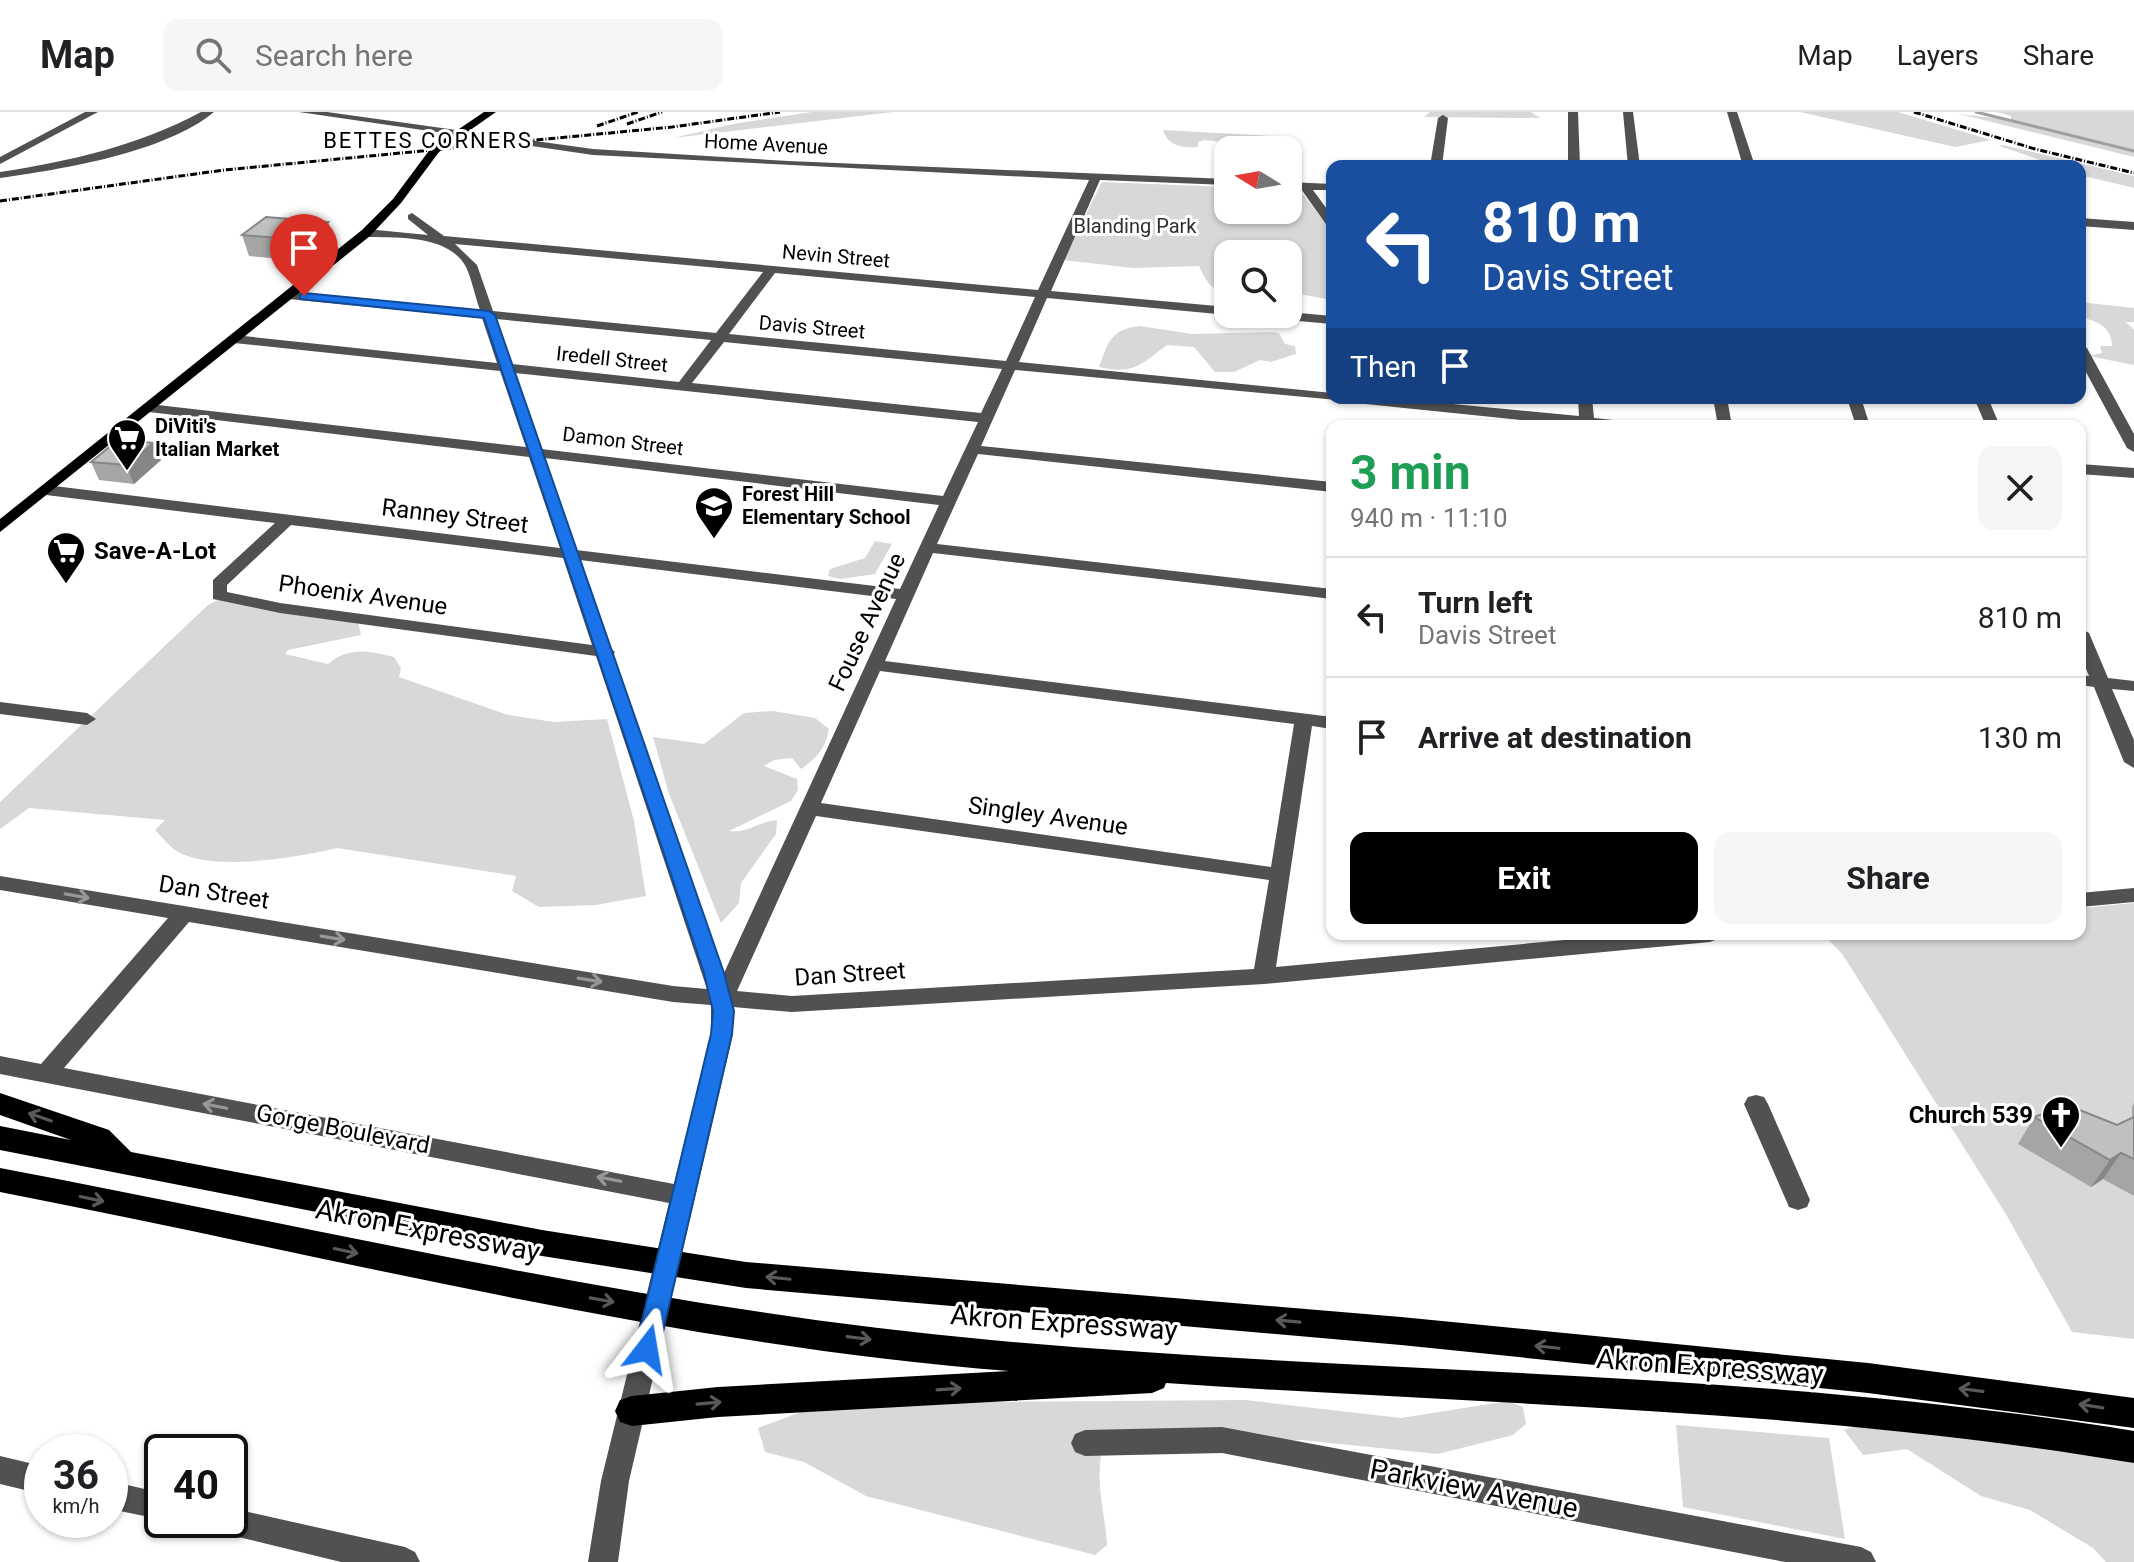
<!DOCTYPE html>
<html lang="en">
<head>
<meta charset="utf-8">
<style>
	:root { --surface:#fff; --page:#f6f6f6; --text:#202124; --muted:#757577; --line:#e0e0e0; --accent:#000 }
	body { margin:0; font-family:Roboto,sans-serif; background:var(--page); color:var(--text); height:100vh; display:flex; flex-direction:column; font-size:30px; white-space:nowrap }
	* { box-sizing:border-box; margin:0 }
	p { font-size:26px; color:var(--muted) }
	.icon { flex:none; width:44px; height:44px; fill:none; stroke:currentColor; stroke-width:2; stroke-linecap:round; stroke-linejoin:round }
	.map { position:relative; flex:1; overflow:hidden }
	.sheet { position:absolute; left:1326px; top:308px; width:760px; height:520px; display:flex; flex-direction:column; background:var(--surface); border-radius:16px; box-shadow:0 2px 6px #0004 }
	.sheet>* { flex:none }
	.guide { position:absolute; left:1326px; top:48px; width:760px; height:244px; border-radius:16px; box-shadow:0 2px 6px #0004; background:#1a4fa0; color:#fff; overflow:hidden }
	.needle { width:52px; rotate:281deg }
	.fabs { position:absolute; left:1214px; top:24px; display:grid; gap:16px }
	.fabs a { display:grid; place-items:center; width:88px; height:88px; border-radius:16px; background:var(--surface); box-shadow:0 2px 6px #0004; font-size:40px }
	.speed { position:absolute; left:24px; top:1322px; display:flex; gap:16px; font-size:40px; font-weight:700; text-align:center }
	.speed>* { display:grid; place-content:center; width:104px; height:104px; border-radius:50%; background:var(--surface); box-shadow:0 2px 6px #0004; line-height:1 }
	.speed small { font-size:20px; font-weight:400 }
	.speed .limit { border:4px solid #111; border-radius:12px; background:#fff; color:#111 }
	.pin { position:absolute; display:grid; place-items:center; width:68px; height:68px; color:#fff; margin:-82px -34px; border-radius:50% 50% 50% 0; rotate:-45deg; box-shadow:0 0 8px #0007 }
	.pin .icon { rotate:45deg }
	.me { position:absolute; width:88px; margin:-44px; rotate:14deg; stroke-linejoin:round; filter:drop-shadow(0 0 6px #0008) }
	.turn { display:flex; align-items:center; gap:28px; height:168px; padding:0 24px; font-size:36px }
	.turn .icon { width:104px; height:104px; stroke-width:2.5 }
	.turn b { display:block; font-size:56px; line-height:68px }
	.then { display:flex; align-items:center; height:76px; padding:0 24px; background:#0003; gap:16px; font-size:30px }
	.round { display:grid; place-items:center; flex:none; width:84px; height:84px; border-radius:16px; background:var(--page) }
	.summary { display:flex; align-items:center; justify-content:space-between; height:136px; padding:0 24px }
	h1 { font-size:48px; font-weight:700; line-height:60px; color:#1e9e55 }
	.button { display:flex; gap:16px; margin-top:auto; padding:16px 24px }
	.button a { flex:1; height:92px; border-radius:16px; background:var(--accent); color:#fff; font-size:32px; font-weight:700; line-height:92px; text-align:center }
	.button a+a { background:var(--page); color:var(--text) }
	ul { padding:0; list-style:none }
	li { display:flex; align-items:center; gap:24px; height:120px; padding:0 24px; border-top:2px solid var(--line) }
	li div { flex:1 }
	li b { display:block; font-size:30px }
	li em { font-style:normal }
	header { display:flex; align-items:center; gap:48px; box-sizing:border-box; height:112px; padding:0 40px; background:var(--surface); border-bottom:2px solid var(--line) }
	header strong { font-size:38px }
	nav { display:flex; gap:44px; margin-inline-start:auto; font-size:28px }
	.search { width:560px; height:72px; background:var(--page); display:flex; align-items:center; gap:20px; box-sizing:border-box; padding:0 28px; border-radius:16px; color:var(--muted); font-size:30px }
	.map>svg:first-child { display:block }
	.green { fill:#d8d8d8 }
	.lines { fill:none; stroke-linecap:round; stroke-linejoin:round }
	.stream { stroke:#9f9f9f; stroke-width:3 }
	.minor { fill:#515151; fill-rule:evenodd }
	.major { fill:#000; fill-rule:evenodd }
	.highway { fill:#000; fill-rule:evenodd }
	.rail { stroke:#000; stroke-width:3; stroke-dasharray:7 2 1 2; stroke-linecap:butt }
	.wall { fill:#a5a5a5 }
	.shaded-wall { fill:#868686 }
	.building { fill:#c0c0c0; stroke:#868686; stroke-width:2 }
	.oneway { stroke:#979797 }
	.oneway2 { stroke:#595959 }
	.route { fill:#1a73e8; stroke:#114b97; stroke-width:2 }
	.labels { text-anchor:middle; stroke-width:6; stroke-linejoin:round; paint-order:stroke }
	.far-street-label { font-size:20px; fill:#000; stroke:#fff }
	.far-park-label { font-size:20px; fill:#2f2f2f; stroke:#fff }
	.far-poi-label { font-size:20px; font-weight:bold; fill:#000; stroke:#fff; text-anchor:start }
	.far-neighbourhood-label { font-size:22px; letter-spacing:2px; fill:#000; stroke:#fff }
	.street-label { font-size:24px; fill:#000; stroke:#fff }
	.poi-label { font-size:24px; font-weight:bold; fill:#000; stroke:#fff; text-anchor:start }
	.near-street-label { font-size:28px; fill:#000; stroke:#fff }
</style>
</head>
<body>
<header>
<strong>Map</strong>
<div class="search"><svg class="icon" aria-label="search" viewBox="0 0 24 24"><circle cx="10" cy="10" r="6"/><path d="M15 15l6 6"/></svg>Search here</div>
<nav><a>Map</a><a>Layers</a><a>Share</a></nav>
</header>
<div class="map">
<svg width="2134" height="1450" viewBox="0 0 2134 1450">
	<rect width="100%" height="100%" fill="#fff"/>
	<g class="green">
		<path d="M 812,0 L 893,0 L 673,26 L 733,12 Z"/>
		<path d="M 1430,0 L 1531,0 L 1540,6 L 1424,5 Z"/>
		<path d="M 1800,0 L 1898,0 L 1991,28 L 1955,35 Z"/>
		<path d="M 1997,0 L 2134,0 L 2134,45 L 1959,2 L 2011,8 L 2011,4 Z"/>
		<path d="M 1163,18 L 1273,24 L 1280,29 L 1279,37 L 1260,38 L 1255,34 L 1205,28 L 1198,30 L 1198,35 C 1182,36 1168,34 1163,18 Z"/>
		<path d="M 2003,33 L 2134,64 L 2134,76 L 2080,63 L 2080,54 L 2058,54 L 1999,34 Z"/>
		<path d="M 1102,70 L 1228,75 L 1228,98 L 1288,98 L 1288,78 L 1300,78 L 1332,120 L 1332,188 L 1288,180 L 1288,142 L 1228,142 L 1228,180 C 1212,181 1205,167 1199,154 L 1133,156 L 1063,148 Z"/>
		<path d="M 2080,190 L 2134,196 L 2134,210 L 2126,210 L 2134,218 L 2134,253 L 2089,244 L 2102,241 L 2100,234 L 2112,234 C 2112,215 2097,209 2080,205 Z"/>
		<path d="M 1140,214 L 1192,222 L 1272,220 L 1279,221 L 1285,232 L 1295,234 L 1296,242 L 1271,250 L 1260,248 L 1234,260 L 1215,260 L 1194,235 L 1167,233 C 1141,252 1135,263 1099,255 C 1108,230 1111,217 1140,214 Z"/>
		<path d="M 875,429 L 892,432 L 875,462 L 840,467 L 828,464 L 830,457 L 865,446 Z"/>
		<path d="M 220,487 L 358,510 L 361,523 L 288,538 L 285,542 L 328,552 C 349,534 369,539 394,545 L 401,556 L 399,565 L 508,603 L 554,610 L 607,607 L 634,709 L 646,784 L 596,793 L 539,795 L 512,779 L 516,764 L 337,736 C 299,745 214,760 178,740 C 170,735 162,725 155,718 L 165,708 L 29,696 L 0,717 L 0,690 L 208,493 Z"/>
		<path d="M 773,599 L 815,606 L 829,617 C 826,636 816,647 801,657 L 792,646 L 774,648 L 764,654 L 797,667 L 798,678 L 791,689 L 729,719 C 747,722 759,709 777,708 L 776,722 L 741,771 L 739,791 L 721,811 L 669,682 L 653,625 L 704,632 L 744,601 Z"/>
		<path d="M 2134,791 L 2134,1227 L 2072,1220 L 2007,1104 L 1843,843 L 1823,822 L 2080,822 L 2080,796 Z"/>
		<path d="M 1245,1288 L 1401,1306 L 1508,1289 L 1523,1295 L 1526,1312 L 1513,1323 L 1438,1342 L 1301,1328 L 1105,1325 C 1093,1368 1104,1391 1107,1433 L 1095,1443 L 866,1384 L 804,1350 L 765,1340 L 758,1316 L 801,1300 L 975,1290 Z"/>
		<path d="M 1873,1309 L 2134,1327 L 2134,1450 L 2106,1450 L 2093,1436 L 2030,1398 L 1981,1384 L 1907,1337 L 1863,1343 L 1844,1318 Z"/>
		<path d="M 1676,1313 L 1829,1326 L 1845,1427 L 1683,1395 Z"/>
	</g>
	<g class="lines">
		<path class="stream" d="M 1976,0 L 2134,39"/>
		<g class="minor">
			<path d="M 85,0 L 98,0 L 0,52 L 0,45 Z"/>
			<path d="M 201,0 L 214,0 C 164,41 63,57 0,66 L 0,60 C 71,49 137,34 201,0 Z"/>
			<path d="M 299,0 L 327,0 L 593,37 L 788,49 L 1228,67 L 1228,73 L 1100,68 L 1051,179 L 1228,195 L 1228,202 L 1232,202 L 1228,203 L 1047,186 L 1019,250 L 1332,281 L 1332,286 L 1337,288 L 1015,258 L 981,334 L 1332,370 L 1332,380 L 978,342 L 937,432 L 1332,477 L 1332,487 L 933,441 L 885,549 L 1332,605 L 1332,617 L 1312,614 L 1276,855 L 1629,822 L 1721,822 L 1718,827 L 1710,830 L 1264,872 L 792,900 L 733,895 L 733,922 L 629,1369 L 618,1450 L 588,1450 L 601,1369 L 669,1091 L 0,962 L 0,944 L 41,952 L 168,806 L 0,778 L 0,764 L 673,874 L 707,877 L 596,544 L 280,501 L 213,487 L 213,468 L 275,411 L 46,383 L 38,378 L 46,373 L 560,436 L 529,345 L 149,300 L 142,296 L 149,292 L 526,335 L 500,259 L 234,231 L 227,227 L 234,223 L 497,251 L 482,206 L 289,187 L 283,183 L 289,179 L 480,198 C 475,184 472,168 466,155 C 448,122 397,126 366,125 L 360,121 L 366,117 L 428,123 L 408,107 L 408,103 L 412,101 L 444,124 L 1038,178 L 1089,68 L 593,43 ZM 455,132 L 763,160 L 716,221 L 493,199 L 477,153 ZM 775,161 L 1035,185 L 1006,249 L 729,222 ZM 496,207 L 711,228 L 679,270 L 512,252 ZM 724,230 L 1002,257 L 981,301 L 692,271 ZM 515,261 L 978,310 L 943,384 L 541,337 ZM 545,346 L 939,393 L 900,477 L 576,438 ZM 291,413 L 563,446 L 592,533 L 280,491 L 227,480 L 227,473 ZM 580,448 L 896,487 L 724,861 L 613,543 L 615,540 L 610,536 ZM 880,559 L 1294,612 L 1271,755 L 821,691 ZM 816,704 L 1269,768 L 1254,857 L 792,884 L 737,879 ZM 189,810 L 673,890 L 711,893 L 711,922 L 674,1072 L 64,956 Z"/>
			<path d="M 1568,0 L 1578,0 L 1580,54 L 1568,54 Z"/>
			<path d="M 1623,0 L 1633,0 L 1640,54 L 1628,54 Z"/>
			<path d="M 1727,0 L 1737,0 L 1755,54 L 1743,54 Z"/>
			<path d="M 1443,3 L 1448,6 L 1442,54 L 1430,54 L 1438,6 Z"/>
			<path d="M 1288,70 L 1332,72 L 1332,78 L 1313,78 L 1332,104 L 1332,116 L 1328,115 L 1301,77 L 1288,76 Z"/>
			<path d="M 2080,106 L 2134,110 L 2134,118 L 2080,114 Z"/>
			<path d="M 1288,200 L 1332,204 L 1332,212 L 1263,206 L 1256,202 Z"/>
			<path d="M 2080,232 L 2087,236 L 2134,322 L 2134,340 L 2127,336 L 2080,249 Z"/>
			<path d="M 1339,286 L 1390,286 L 1579,304 L 1578,286 L 1592,286 L 1594,306 L 1633,310 L 1640,314 L 1580,314 L 1346,290 Z"/>
			<path d="M 1713,286 L 1727,286 L 1732,314 L 1718,314 Z"/>
			<path d="M 1847,286 L 1861,286 L 1870,314 L 1856,314 Z"/>
			<path d="M 1974,286 L 1988,286 L 2000,314 L 1986,314 Z"/>
			<path d="M 2080,352 L 2134,356 L 2134,366 L 2080,362 Z"/>
			<path d="M 2080,516 L 2089,521 L 2108,566 L 2134,569 L 2134,579 L 2112,577 L 2134,628 L 2134,656 L 2124,650 L 2094,575 L 2080,573 L 2080,563 L 2089,564 L 2080,542 Z"/>
			<path d="M 0,590 L 87,601 L 96,607 L 87,613 L 0,602 Z"/>
			<path d="M 2134,776 L 2134,790 L 2080,795 L 2080,781 Z"/>
			<path d="M 1756,983 L 1764,985 L 1768,992 L 1810,1088 L 1807,1095 L 1798,1098 L 1789,1095 L 1786,1088 L 1744,992 L 1748,985 Z"/>
			<path d="M 1222,1315 L 1861,1435 L 1871,1440 L 1876,1450 L 1785,1450 L 1222,1341 L 1085,1344 L 1075,1340 L 1071,1331 L 1075,1322 L 1085,1318 Z"/>
			<path d="M 0,1344 L 42,1354 L 42,1382 L 0,1372 Z"/>
			<path d="M 110,1369 L 162,1381 L 164,1408 L 110,1397 Z"/>
			<path d="M 230,1396 L 405,1435 L 415,1440 L 420,1450 L 341,1450 L 210,1418 L 205,1408 L 230,1408 Z"/>
		</g>
		<path class="major" d="M 484,0 L 496,0 L 439,40 L 401,91 L 370,124 L 0,420 L 0,407 L 362,118 L 393,87 L 431,36 Z"/>
		<g class="highway">
			<path d="M 0,981 L 109,1018 L 131,1040 L 542,1118 L 746,1150 L 1401,1205 L 1868,1251 L 2134,1286 L 2134,1316 L 1868,1281 L 1401,1233 L 746,1176 L 542,1144 L 0,1038 L 0,1014 L 71,1028 L 0,1003 Z"/>
			<path d="M 0,1056 C 329,1118 657,1198 991,1228 C 1371,1263 1757,1257 2134,1319 L 2134,1351 C 1815,1297 1488,1293 1166,1271 L 1164,1276 L 1152,1281 L 718,1305 L 632,1314 L 620,1310 L 615,1299 L 620,1288 L 632,1284 L 718,1275 L 1009,1259 C 668,1232 335,1145 0,1080 Z"/>
		</g>
		<g class="rail">
			<path d="M 1914,0 L 2035,37 L 2134,61"/>
			<path d="M 627,12 L 662,0"/>
			<path d="M 597,14 L 638,0"/>
			<path d="M 0,89 L 224,58 L 672,15 L 780,0"/>
		</g>
	</g>
	<g class="wall">
		<path d="M 328,110 L 334,132 L 311,150 L 249,144 L 242,123 Z"/>
		<path d="M 161,348 L 134,372 L 99,368 L 91,350 Z"/>
		<path d="M 2134,991 L 2134,1084 L 2103,1067 L 2091,1075 L 2018,1032 L 2034,1005 L 2117,1013 L 2132,1006 L 2132,995 Z"/>
	</g>
	<g class="shaded-wall">
		<path d="M 328,110 L 334,132 L 311,150 L 304,128 Z"/>
		<path d="M 153,331 L 161,348 L 134,372 L 126,353 Z"/>
		<path d="M 2121,1041 L 2103,1067 L 2091,1075 L 2110,1048 Z"/>
	</g>
	<g class="building">
		<path d="M 266,105 L 328,110 L 304,128 L 242,123 Z"/>
		<path d="M 119,327 L 153,331 L 126,353 L 91,350 Z"/>
		<path d="M 2067,993 L 2117,1013 L 2134,1005 L 2134,1047 L 2121,1041 L 2110,1048 L 2034,1005 Z"/>
	</g>
	<defs><path id="oneway-shaft" d="M-6 0H5M1.5-3L5.5 0L1.5 3" fill="none" stroke-width="1.6" stroke-linecap="round" stroke-linejoin="round" transform="scale(2)"/></defs>
	<g class="oneway">
		<use href="#oneway-shaft" transform="translate(77 784) rotate(10)"/>
		<use href="#oneway-shaft" transform="translate(333 826) rotate(9)"/>
		<use href="#oneway-shaft" transform="translate(590 868) rotate(9)"/>
		<use href="#oneway-shaft" transform="translate(215 994) rotate(-169)"/>
		<use href="#oneway-shaft" transform="translate(609 1067) rotate(-169)"/>
	</g>
	<g class="oneway2">
		<use href="#oneway-shaft" transform="translate(40 1005) rotate(-161)"/>
		<use href="#oneway-shaft" transform="translate(92 1087) rotate(12)"/>
		<use href="#oneway-shaft" transform="translate(346 1139) rotate(12)"/>
		<use href="#oneway-shaft" transform="translate(778 1166) rotate(-174)"/>
		<use href="#oneway-shaft" transform="translate(602 1188) rotate(10)"/>
		<use href="#oneway-shaft" transform="translate(1288 1209) rotate(-175)"/>
		<use href="#oneway-shaft" transform="translate(859 1226) rotate(7)"/>
		<use href="#oneway-shaft" transform="translate(1547 1235) rotate(-174)"/>
		<use href="#oneway-shaft" transform="translate(949 1277) rotate(-4)"/>
		<use href="#oneway-shaft" transform="translate(1971 1278) rotate(-173)"/>
		<use href="#oneway-shaft" transform="translate(709 1291) rotate(-5)"/>
		<use href="#oneway-shaft" transform="translate(2091 1294) rotate(-171)"/>
	</g>
	<path class="route" d="M 304,181 L 489,199 L 495,203 L 724,861 L 734,899 L 732,922 L 659,1237 L 656,1245 L 647,1248 L 638,1245 L 635,1237 L 711,922 L 713,899 L 704,861 L 484,206 L 300,187 L 300,182 Z"/>
	<defs>
		<symbol id="supermarket-pin" viewBox="-11 -11 22 30"><path d="M0 17L-7.5 6A9.5 9.5 0 1 1 7.5 6Z" fill="#000" stroke="#fff"/><path d="M-6-5.5h2.5l.6 2H6L4.5 2H-2.5L-4.4-4H-6ZM-1.5 3.2a1.3 1.3 0 1 0 .1 0ZM3 3.2a1.3 1.3 0 1 0 .1 0Z" fill="#fff"/></symbol>
		<symbol id="school-pin" viewBox="-11 -11 22 30"><path d="M0 17L-7.5 6A9.5 9.5 0 1 1 7.5 6Z" fill="#000" stroke="#fff"/><path d="M0-5L7-2L0 1L-7-2ZM-4 1L0 2.5L4 1V4Q0 6-4 4Z" fill="#fff"/></symbol>
		<symbol id="church-pin" viewBox="-11 -11 22 30"><path d="M0 17L-7.5 6A9.5 9.5 0 1 1 7.5 6Z" fill="#000" stroke="#fff"/><path d="M-1.2-6h2.4v3.5h3.3v2.4h-3.3V6h-2.4V-.1h-3.3v-2.4h3.3Z" fill="#fff"/></symbol>
	</defs>
	<g fill-rule="evenodd">
		<use href="#supermarket-pin" x="105" y="304" width="44" height="60"/>
		<use href="#school-pin" x="692" y="372" width="44" height="60"/>
		<use href="#supermarket-pin" x="44" y="417" width="44" height="60"/>
		<use href="#church-pin" x="2039" y="981" width="44" height="60"/>
	</g>
	<g class="labels">
		<g class="far-street-label">
			<text transform="translate(766 32) rotate(3)" y="7">Home Avenue</text>
			<text transform="translate(836 144) rotate(5)" y="7">Nevin Street</text>
			<text transform="translate(812 215) rotate(5)" y="7">Davis Street</text>
			<text transform="translate(612 247) rotate(6)" y="7">Iredell Street</text>
			<text transform="translate(623 329) rotate(7)" y="7">Damon Street</text>
		</g>
		<g class="far-park-label">
			<text x="1135" y="121">Blanding Park</text>
		</g>
		<g class="far-poi-label">
			<text x="155" y="321">DiViti's<tspan x="155" dy="23">Italian Market</tspan></text>
			<text x="742" y="389">Forest Hill<tspan x="742" dy="23">Elementary School</tspan></text>
		</g>
		<g class="far-neighbourhood-label">
			<text x="428" y="36">BETTES CORNERS</text>
		</g>
		<g class="street-label">
			<text transform="translate(455 404) rotate(7)" y="8">Ranney Street</text>
			<text transform="translate(363 483) rotate(8)" y="8">Phoenix Avenue</text>
			<text transform="translate(867 510) rotate(-65)" y="8">Fouse Avenue</text>
			<text transform="translate(1048 704) rotate(8)" y="8">Singley Avenue</text>
			<text transform="translate(214 780) rotate(9)" y="8">Dan Street</text>
			<text transform="translate(850 862) rotate(-4)" y="8">Dan Street</text>
			<text transform="translate(343 1017) rotate(11)" y="8">Gorge Boulevard</text>
		</g>
		<g class="poi-label">
			<text x="94" y="447">Save-A-Lot</text>
			<text x="2033" y="1011" text-anchor="end">Church 539</text>
		</g>
		<g class="near-street-label">
			<text transform="translate(428 1118) rotate(11)" y="10">Akron Expressway</text>
			<text transform="translate(1064 1210) rotate(4)" y="10">Akron Expressway</text>
			<text transform="translate(1710 1254) rotate(4)" y="10">Akron Expressway</text>
			<text transform="translate(1474 1376) rotate(11)" y="10">Parkview Avenue</text>
		</g>
	</g>
</svg>
<div class="fabs">
<a><svg class="needle" viewBox="-14 -14 28 28"><path d="M0-13l5 13h-10z" fill="#e53935"/><path d="M0 13l5-13h-10z" fill="#757577"/></svg></a>
<a><svg class="icon" aria-label="search" viewBox="0 0 24 24"><circle cx="10" cy="10" r="6"/><path d="M15 15l6 6"/></svg></a>
</div>
<div class="speed"><div>36<small>km/h</small></div><div class="limit">40</div></div>
<div class="pin" style="left:304px;top:184px;background:#d93025"><svg class="icon" aria-label="arrive" viewBox="0 0 24 24"><path d="M6 21V4h12l-3 4 3 4H6"/></svg></div>
<svg class="me" style="left:647px;top:1237px" viewBox="-20 -20 40 40"><path d="M0-17L14 15 0 8-14 15z" fill="#1a73e8" stroke="#fff" stroke-width="4"/></svg>
<div class="guide">
<div class="turn"><svg class="icon" aria-label="left" viewBox="0 0 24 24"><path d="M17 20v-9H6M10 6l-5 5 5 5"/></svg><div><b>810 m</b>Davis Street</div></div>
<div class="then">Then<svg class="icon" aria-label="arrive" viewBox="0 0 24 24"><path d="M6 21V4h12l-3 4 3 4H6"/></svg></div>
</div>
<section class="sheet">
<div class="summary"><div><h1>3 min</h1><p>940 m · 11:10</p></div><a class="round"><svg class="icon" aria-label="close" viewBox="0 0 24 24"><path d="M6 6l12 12M18 6L6 18"/></svg></a></div>
<ul>
<li><svg class="icon" aria-label="left" viewBox="0 0 24 24"><path d="M17 20v-9H6M10 6l-5 5 5 5"/></svg><div><b>Turn left</b><p>Davis Street</p></div><em>810 m</em></li>
<li><svg class="icon" aria-label="arrive" viewBox="0 0 24 24"><path d="M6 21V4h12l-3 4 3 4H6"/></svg><div><b>Arrive at destination</b></div><em>130 m</em></li>
</ul>
<div class="button"><a>Exit</a><a>Share</a></div>
</section>
</div>
</body>
</html>
